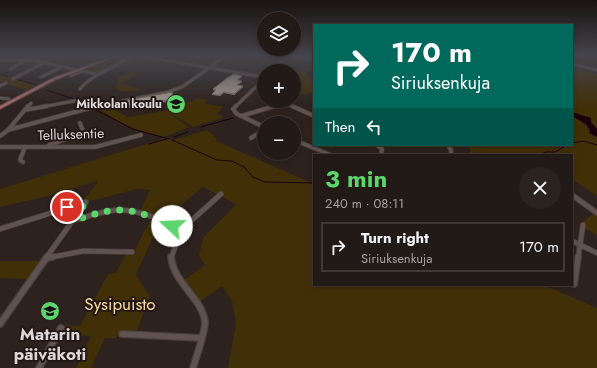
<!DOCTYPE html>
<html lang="en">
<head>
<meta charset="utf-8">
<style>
	:root { --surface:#221a16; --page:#2a231f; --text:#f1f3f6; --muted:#a2a1a1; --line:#3f3835; --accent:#5cd56d }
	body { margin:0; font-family:Jost,sans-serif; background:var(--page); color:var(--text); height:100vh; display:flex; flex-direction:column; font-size:15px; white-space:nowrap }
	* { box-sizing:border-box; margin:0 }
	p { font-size:13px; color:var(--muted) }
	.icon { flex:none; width:22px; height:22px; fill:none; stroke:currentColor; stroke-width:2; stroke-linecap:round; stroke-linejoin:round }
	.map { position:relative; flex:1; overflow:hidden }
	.side { position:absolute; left:313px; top:154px; width:260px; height:132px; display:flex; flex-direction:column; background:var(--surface); border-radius:0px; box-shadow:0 2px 6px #0003,0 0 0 1px var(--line) }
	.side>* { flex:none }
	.banner { position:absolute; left:313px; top:24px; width:260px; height:122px; border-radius:0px; box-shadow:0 2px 6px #0003,0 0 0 1px var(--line); background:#00695c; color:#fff; overflow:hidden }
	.tools { position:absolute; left:257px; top:12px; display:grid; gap:8px }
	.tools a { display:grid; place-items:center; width:44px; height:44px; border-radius:50%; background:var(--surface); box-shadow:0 2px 6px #0003,0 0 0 1px var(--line); font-size:20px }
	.pin { position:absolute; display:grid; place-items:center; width:34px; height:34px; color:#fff; margin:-17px; border:2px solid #fff; border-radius:50%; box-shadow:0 1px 4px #0007 }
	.me { position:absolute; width:44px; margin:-22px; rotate:290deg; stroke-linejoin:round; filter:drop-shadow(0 0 3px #0008) }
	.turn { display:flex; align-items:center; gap:14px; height:84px; padding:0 12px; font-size:18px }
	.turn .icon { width:52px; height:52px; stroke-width:2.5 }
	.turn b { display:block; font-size:28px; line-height:34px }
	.then { display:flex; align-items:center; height:38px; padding:0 12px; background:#0003; gap:8px; font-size:15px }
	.round { display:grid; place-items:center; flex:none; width:42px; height:42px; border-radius:21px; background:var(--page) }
	.summary { display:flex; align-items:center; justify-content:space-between; height:68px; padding:0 12px }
	h1 { font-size:24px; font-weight:700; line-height:30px; color:var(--accent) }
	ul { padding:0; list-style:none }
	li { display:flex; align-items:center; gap:12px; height:50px; margin:0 8px 6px; padding:0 4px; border:2px solid var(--line); border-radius:0px }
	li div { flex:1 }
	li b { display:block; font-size:15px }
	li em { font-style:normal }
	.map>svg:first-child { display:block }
	.green { fill:#412f08 }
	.water { fill:#1b000b }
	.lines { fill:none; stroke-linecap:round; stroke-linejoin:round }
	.stream { stroke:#1b000b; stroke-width:1 }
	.street-far3-casing { stroke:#4a403d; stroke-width:4 }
	.street-far2-casing { stroke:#4a403d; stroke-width:5 }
	.street-far1-casing { stroke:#4a403d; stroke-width:6 }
	.street-casing { stroke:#4a403d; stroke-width:8 }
	.secondary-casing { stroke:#4a403d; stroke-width:2.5 }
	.primary-casing { stroke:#4a403d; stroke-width:2 }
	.street-far3 { stroke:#60534f; stroke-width:2.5 }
	.street-far2 { stroke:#60534f; stroke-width:3.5 }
	.street-far1 { stroke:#60534f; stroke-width:4.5 }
	.street { stroke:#60534f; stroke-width:5.5 }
	.secondary { fill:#60534f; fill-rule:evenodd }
	.primary { fill:#a6686a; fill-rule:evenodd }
	.wall { fill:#8f857e }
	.shaded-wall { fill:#746c66 }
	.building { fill:#a69b92; stroke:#746c66 }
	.route { stroke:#5cd56d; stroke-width:7; stroke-dasharray:0 12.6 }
	.labels { text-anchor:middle; stroke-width:4; stroke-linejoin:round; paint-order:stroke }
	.far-poi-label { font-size:12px; font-weight:bold; fill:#dfd7d5; stroke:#231815; text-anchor:end }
	.street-label { font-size:14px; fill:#dfd7d5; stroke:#231815 }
	.near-park-label { font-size:17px; fill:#fadba4; stroke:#231815 }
	.near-poi-label { font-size:17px; font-weight:bold; fill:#dfd7d5; stroke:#231815 }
</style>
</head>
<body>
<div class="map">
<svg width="597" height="368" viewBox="0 0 597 368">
	<rect width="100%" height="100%" fill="#2d221e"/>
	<g class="green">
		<path d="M 121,56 L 130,56 C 118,63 103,75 88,72 L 87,68 Z"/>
		<path d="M 572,69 L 597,74 L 597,129 L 580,115 L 572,112 Z"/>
		<path d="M 294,70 L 305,72 L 309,77 L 314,78 L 314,91 L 294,97 Z"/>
		<path d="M 133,72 L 138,73 L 121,83 L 142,90 L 122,92 L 115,87 L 118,82 L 118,77 Z"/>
		<path d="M 0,75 L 36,85 L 27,90 L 0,82 Z"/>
		<path d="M 197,98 L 207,100 L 205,103 L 223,107 L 217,114 L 222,116 L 222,118 L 193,127 L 172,114 L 189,101 L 192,102 Z"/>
		<path d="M 185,101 L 170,114 L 189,127 L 164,137 L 133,129 L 96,108 L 107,105 L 127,117 L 170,110 L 181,102 Z"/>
		<path d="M 572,116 C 587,122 587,132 597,137 L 597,196 L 572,179 L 572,155 L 470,155 L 470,145 L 572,145 Z"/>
		<path d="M 207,130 L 216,138 L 216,141 L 314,184 L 314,285 L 544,285 L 597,308 L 597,368 L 228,368 L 236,323 L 232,301 L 222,286 L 199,302 L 183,281 L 205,265 L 199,256 L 203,238 L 236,204 L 203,187 L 163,220 L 140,211 L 150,190 L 137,189 L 90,201 L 83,200 L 98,182 L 96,181 L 52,195 L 0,207 L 0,189 L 166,138 L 174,140 Z"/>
		<path d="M 594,213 L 597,216 L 597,235 L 584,228 L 581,223 Z"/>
		<path d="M 150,220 L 159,224 L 136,274 L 150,297 L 136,332 L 120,331 L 116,338 L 105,338 L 91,368 L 76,368 L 91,336 L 60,335 L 65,325 L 80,326 L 108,274 L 116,273 L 126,254 L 133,254 Z"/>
		<path d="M 0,261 L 41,261 L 28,279 L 0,278 Z"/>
	</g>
	<path class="water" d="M 572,112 L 591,118 L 591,122 L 597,129 L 597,137 L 589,133 L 590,130 L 586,124 L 572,116 Z"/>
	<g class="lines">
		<g class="stream">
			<path d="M 0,74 L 8,77"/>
			<path d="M 15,79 L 36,85"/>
			<path d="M 46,90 L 74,99"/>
			<path d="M 79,101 L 90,107"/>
			<path d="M 92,108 L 133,129 L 169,139"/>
			<path d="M 201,127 L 233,118"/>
			<path d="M 174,137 L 188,132"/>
			<path d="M 172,140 L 217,160 L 232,161 L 244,167 L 253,177 L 265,182 L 314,183"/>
			<path d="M 572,143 L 583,141 L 597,145"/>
			<path d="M 149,144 L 167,139"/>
			<path d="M 541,155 L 545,152 L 555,152 L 567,145"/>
		</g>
		<defs>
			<g id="street-far3">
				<path d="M 291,56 L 314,59"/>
				<path d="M 0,60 L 33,60 L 76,70"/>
				<path d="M 572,64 L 597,70"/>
				<path d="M 10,69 L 33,56"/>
				<path d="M 71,76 L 82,71 L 95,74"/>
				<path d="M 41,77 L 62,67"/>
				<path d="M 13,79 L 43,63"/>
				<path d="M 0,86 L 6,83"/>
				<path d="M 80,89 C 93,73 115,68 132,56"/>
				<path d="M 0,98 L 9,99"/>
				<path d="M 97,106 L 168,92 L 182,87 L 226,56"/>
				<path d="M 28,107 L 31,103"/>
				<path d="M 42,107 L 79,100"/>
				<path d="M 235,107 L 263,80 L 262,76"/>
				<path d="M 272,107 L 285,103 L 294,107"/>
			</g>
			<g id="street-far2">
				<path d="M 236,106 L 233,109 L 237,114 L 264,127"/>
				<path d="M 292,106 L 314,116"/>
				<path d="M 25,110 L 47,106"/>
				<path d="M 241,116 L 275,106"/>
				<path d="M 8,130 L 90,108"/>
				<path d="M 0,136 L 8,130 L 28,106"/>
				<path d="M 251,138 L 264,130"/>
				<path d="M 294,140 L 331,155"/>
				<path d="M 49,145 L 81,134 L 83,131 L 80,123"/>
				<path d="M 377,145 L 382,149 L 381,155"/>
				<path d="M 448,145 L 451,150 L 451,155"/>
				<path d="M 0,147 L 95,147 L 141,135"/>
				<path d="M 277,158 L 283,153"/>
				<path d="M 23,162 L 20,160 L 25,147"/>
			</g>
			<g id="street-far1">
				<path d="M 572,195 L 597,213"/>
				<path d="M 75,220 C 89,216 103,211 117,210 C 140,209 161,221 182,229"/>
				<path d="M 0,229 L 86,202 L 46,258"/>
				<path d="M 572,241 L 597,253"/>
				<path d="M 47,258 L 84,251 L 132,252"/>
				<path d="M 171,258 L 182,229 L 221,194"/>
				<path d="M 578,258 L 583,225"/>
			</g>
			<g id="street">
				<path d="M 171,257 C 174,284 204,300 205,323 C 205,332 196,358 193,368"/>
				<path d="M 47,258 L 52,257"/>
				<path d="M 574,284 L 578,257"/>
				<path d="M 0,324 L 47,257"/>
				<path d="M 122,334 L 201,338"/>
				<path d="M 39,368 L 61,328"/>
			</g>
			<g id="secondary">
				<path d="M 138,56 L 143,56 L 258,75 L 264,74 L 264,76 L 258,77 Z"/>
				<path d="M 287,56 L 290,56 L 270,71 L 266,71 Z"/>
			</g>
			<path id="primary" d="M 114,56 L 118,56 L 55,80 L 0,109 L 0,106 L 53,78 Z"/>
		</defs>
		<use href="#street-far3" class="street-far3-casing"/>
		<use href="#street-far2" class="street-far2-casing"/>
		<use href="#street-far1" class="street-far1-casing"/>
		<use href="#street" class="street-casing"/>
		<use href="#secondary" class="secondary-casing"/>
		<use href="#primary" class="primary-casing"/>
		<use href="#street-far3" class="street-far3"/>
		<use href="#street-far2" class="street-far2"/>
		<use href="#street-far1" class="street-far1"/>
		<use href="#street" class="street"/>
		<use href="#secondary" class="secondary"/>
		<use href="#primary" class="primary"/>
	</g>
	<path class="wall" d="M 242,77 L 238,80 L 242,82 L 238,85 L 243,86 L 243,87 L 234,95 L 224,93 L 220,96 L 212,95 L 212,94 L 215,91 L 213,90 L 213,89 Z"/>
	<g class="shaded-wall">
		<path d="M 243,86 L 243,87 L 234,95 L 234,94 Z"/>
		<path d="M 172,92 L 174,101 L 124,109 L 123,107 Z"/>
	</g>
	<g class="building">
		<path d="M 234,74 L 242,76 L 237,80 L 242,81 L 237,85 L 243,86 L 234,94 L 224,92 L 219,95 L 212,94 L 216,90 L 213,89 L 227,78 Z"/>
		<path d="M 172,92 L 173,99 L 123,107 L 124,101 Z"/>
	</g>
	<linearGradient id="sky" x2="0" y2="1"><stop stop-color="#191310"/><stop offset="0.52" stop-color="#46444c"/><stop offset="1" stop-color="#46444c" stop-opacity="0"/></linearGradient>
	<rect width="597" height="107" fill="url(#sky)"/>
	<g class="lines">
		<path class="route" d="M 67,207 L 86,202 L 74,220 C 90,216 107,209 124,210 C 140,211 157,220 172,226"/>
	</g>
	<defs>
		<symbol id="school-disc" viewBox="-11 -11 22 22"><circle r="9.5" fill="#5cd56d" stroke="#231815"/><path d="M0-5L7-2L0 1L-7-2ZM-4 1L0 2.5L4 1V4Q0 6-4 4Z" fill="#111"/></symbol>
	</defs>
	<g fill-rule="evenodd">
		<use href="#school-disc" x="165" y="93" width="22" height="22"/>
		<use href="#school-disc" x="39" y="300" width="22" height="22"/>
	</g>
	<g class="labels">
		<g class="far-poi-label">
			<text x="162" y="108">Mikkolan koulu</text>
		</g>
		<g class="street-label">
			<text transform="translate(71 134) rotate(-2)" y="5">Telluksentie</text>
		</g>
		<g class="near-park-label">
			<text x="120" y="310">Sysipuisto</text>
		</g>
		<g class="near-poi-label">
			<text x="50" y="340">Matarin<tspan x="50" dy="20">päiväkoti</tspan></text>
		</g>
	</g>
</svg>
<div class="tools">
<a><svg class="icon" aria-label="layers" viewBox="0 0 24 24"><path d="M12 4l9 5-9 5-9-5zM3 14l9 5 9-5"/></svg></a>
<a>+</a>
<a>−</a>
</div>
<div class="pin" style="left:67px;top:207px;background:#d93025"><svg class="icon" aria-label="arrive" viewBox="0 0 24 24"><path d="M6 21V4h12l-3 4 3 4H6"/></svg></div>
<svg class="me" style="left:172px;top:226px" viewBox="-20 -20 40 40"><circle r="19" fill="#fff"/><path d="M0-13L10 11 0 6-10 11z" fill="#5cd56d"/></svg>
<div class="banner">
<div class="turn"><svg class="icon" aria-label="right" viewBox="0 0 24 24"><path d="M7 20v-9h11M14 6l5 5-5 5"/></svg><div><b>170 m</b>Siriuksenkuja</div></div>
<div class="then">Then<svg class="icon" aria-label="left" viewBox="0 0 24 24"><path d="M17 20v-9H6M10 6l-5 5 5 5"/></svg></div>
</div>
<section class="side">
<div class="summary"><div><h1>3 min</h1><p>240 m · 08:11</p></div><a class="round"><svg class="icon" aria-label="close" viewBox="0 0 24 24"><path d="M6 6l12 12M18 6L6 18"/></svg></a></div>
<ul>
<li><svg class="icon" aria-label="right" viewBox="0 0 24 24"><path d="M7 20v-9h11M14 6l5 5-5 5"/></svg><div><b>Turn right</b><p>Siriuksenkuja</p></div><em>170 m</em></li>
</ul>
</section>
</div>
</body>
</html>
